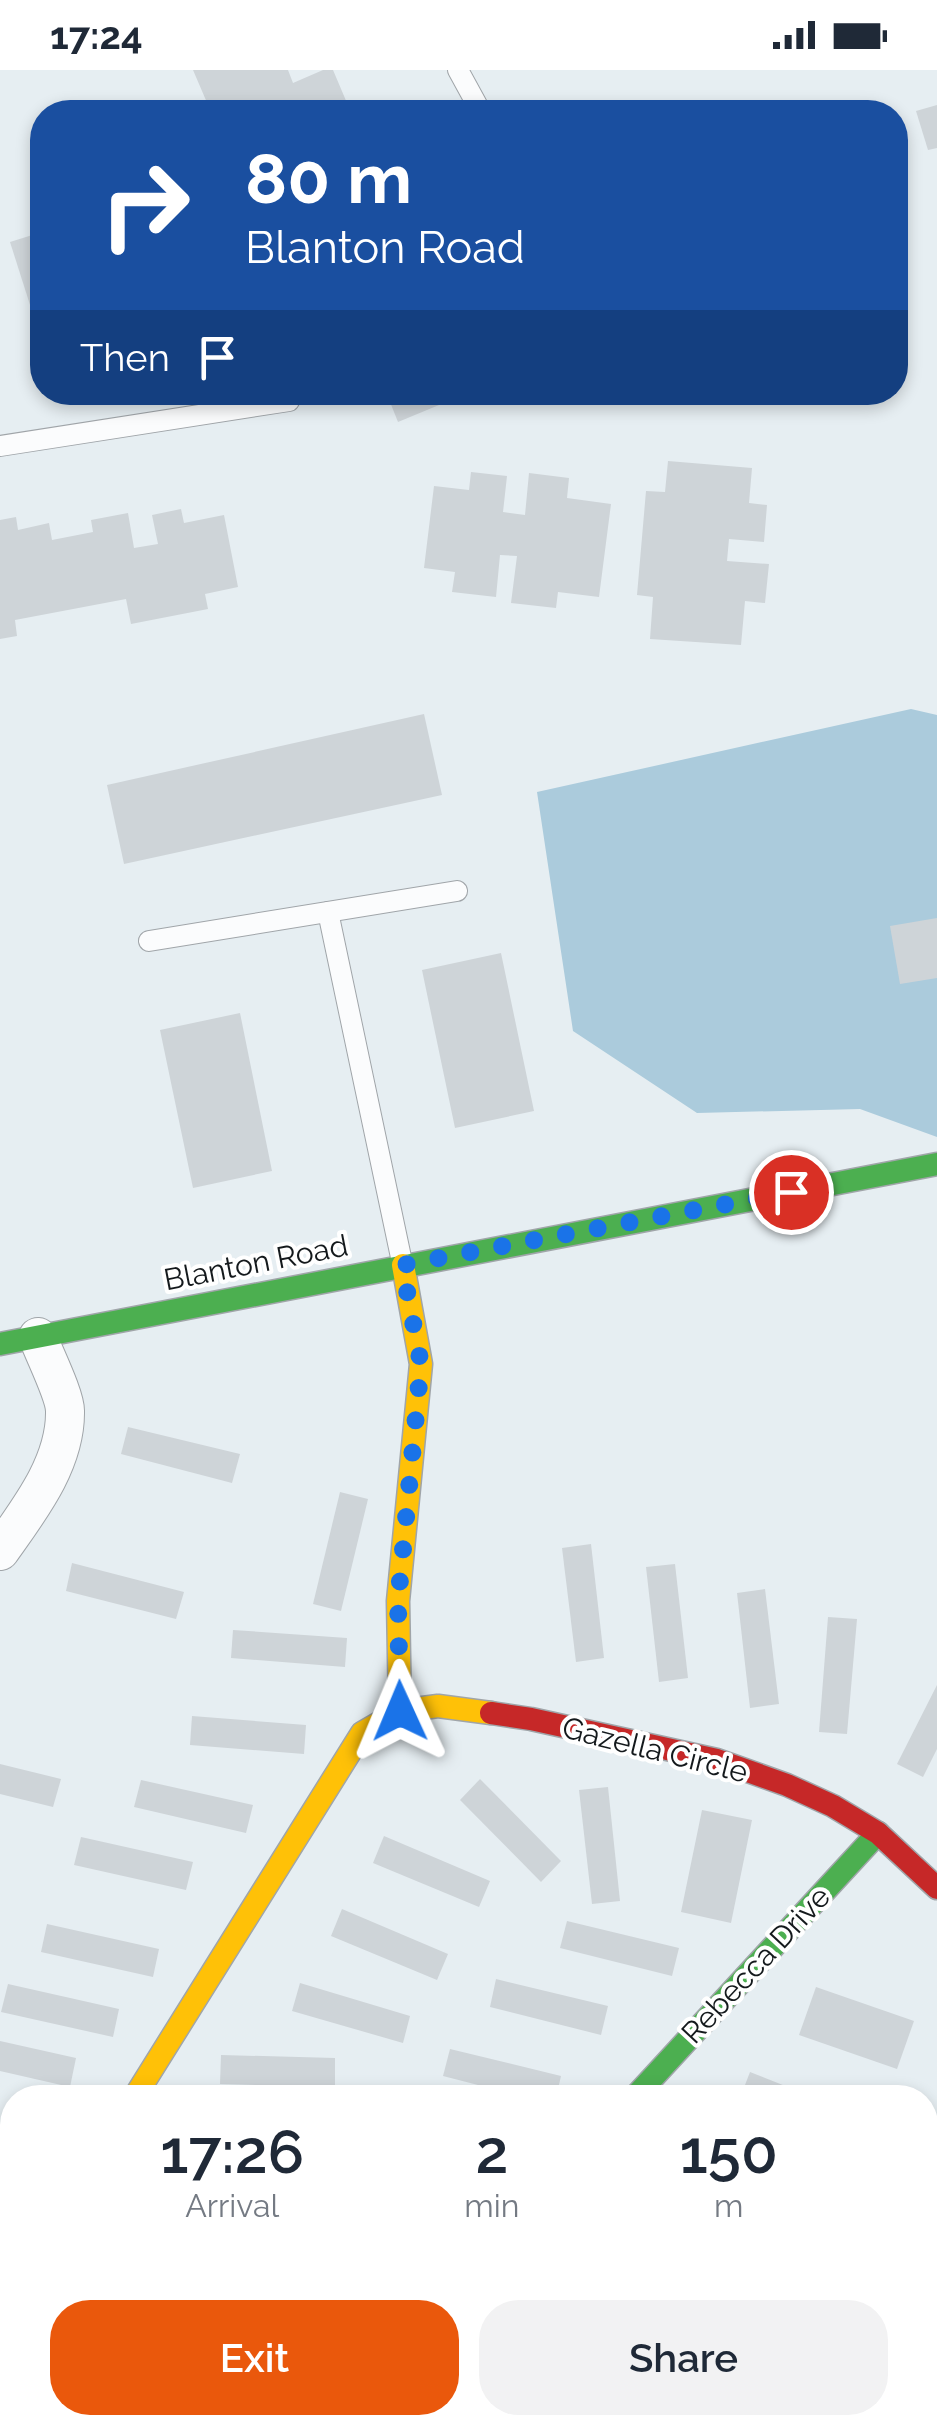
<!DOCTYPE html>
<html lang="en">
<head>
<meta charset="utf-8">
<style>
	:root { --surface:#fff; --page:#f2f2f3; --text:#1f2937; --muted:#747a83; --accent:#ea580c }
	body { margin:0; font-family:Raleway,sans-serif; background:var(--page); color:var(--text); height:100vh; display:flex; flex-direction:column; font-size:38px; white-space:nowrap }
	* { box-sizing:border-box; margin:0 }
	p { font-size:32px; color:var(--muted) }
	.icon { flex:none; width:55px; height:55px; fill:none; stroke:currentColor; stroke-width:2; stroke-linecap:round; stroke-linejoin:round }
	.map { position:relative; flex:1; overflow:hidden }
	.side { position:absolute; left:0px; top:2015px; width:938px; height:350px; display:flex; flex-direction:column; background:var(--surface); border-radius:40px 40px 0 0; box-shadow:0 5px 15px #0003 }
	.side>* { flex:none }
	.top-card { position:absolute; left:30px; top:30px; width:878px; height:305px; border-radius:40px; box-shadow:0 5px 15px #0003; background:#1a4fa0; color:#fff; overflow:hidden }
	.pin { position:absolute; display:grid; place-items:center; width:85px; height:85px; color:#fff; margin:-42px; border:5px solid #fff; border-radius:50%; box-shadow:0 2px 10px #0007 }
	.me { position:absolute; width:110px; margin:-55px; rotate:359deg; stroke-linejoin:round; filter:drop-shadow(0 0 8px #0008) }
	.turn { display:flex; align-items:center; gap:35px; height:210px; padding:0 50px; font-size:45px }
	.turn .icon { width:130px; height:130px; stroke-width:2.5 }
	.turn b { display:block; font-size:70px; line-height:85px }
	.then { display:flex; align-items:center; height:95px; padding:0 50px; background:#0003; gap:20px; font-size:38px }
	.eta { display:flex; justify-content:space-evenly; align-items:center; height:170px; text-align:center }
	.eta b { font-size:60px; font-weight:600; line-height:70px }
	.action { display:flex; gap:20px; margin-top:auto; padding:20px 50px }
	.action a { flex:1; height:115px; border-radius:40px; background:var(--accent); color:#fff; font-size:40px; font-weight:600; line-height:115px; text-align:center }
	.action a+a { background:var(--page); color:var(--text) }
	.status { display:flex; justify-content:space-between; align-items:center; height:70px; padding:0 50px; background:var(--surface); direction:ltr }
	.status svg { height:28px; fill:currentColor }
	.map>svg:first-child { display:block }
	.forest { fill:#abcbdc }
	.building { fill:#ced4d8 }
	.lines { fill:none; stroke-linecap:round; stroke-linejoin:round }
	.lane-casing { stroke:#a0a5a9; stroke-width:22 }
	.street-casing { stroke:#a0a5a9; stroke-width:40 }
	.fast-casing { stroke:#a0a5a9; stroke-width:25 }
	.slow-casing { stroke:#a0a5a9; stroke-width:25 }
	.jam-casing { stroke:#a0a5a9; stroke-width:25 }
	.lane { stroke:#fbfcfd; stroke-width:20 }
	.street { stroke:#fbfcfd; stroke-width:38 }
	.fast { stroke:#4caf50; stroke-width:22 }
	.slow { stroke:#ffc107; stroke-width:22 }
	.jam { stroke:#c62828; stroke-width:22 }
	.route { stroke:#1a73e8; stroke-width:18; stroke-dasharray:0 32.4 }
	.labels { text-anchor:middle; stroke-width:8; stroke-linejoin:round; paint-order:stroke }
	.street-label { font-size:30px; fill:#14191c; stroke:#fff }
</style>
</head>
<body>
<div class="status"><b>17:24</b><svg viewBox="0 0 49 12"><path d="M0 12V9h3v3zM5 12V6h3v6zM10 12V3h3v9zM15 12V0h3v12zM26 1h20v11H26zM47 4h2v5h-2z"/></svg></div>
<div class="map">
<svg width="937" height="2365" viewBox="0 0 937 2365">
	<rect width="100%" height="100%" fill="#e6eef2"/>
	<path class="forest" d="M 911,639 L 937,645 L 937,1067 L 860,1039 L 697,1043 L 573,961 L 537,722 Z"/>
	<g class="building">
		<path d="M 193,0 L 288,0 L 293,13 L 323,0 L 333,0 L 347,33 L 327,41 L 328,42 L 211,42 Z"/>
		<path d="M 937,35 L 937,78 L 928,80 L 916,41 Z"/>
		<path d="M 42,162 L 42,258 L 38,260 L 10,172 Z"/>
		<path d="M 386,322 L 468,322 L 468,323 L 398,352 Z"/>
		<path d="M 668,391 L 752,398 L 749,433 L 767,435 L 764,472 L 729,469 L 727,491 L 769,494 L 765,533 L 745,531 L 741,575 L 650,569 L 653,527 L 637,525 L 646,421 L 665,422 Z"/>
		<path d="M 471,402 L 507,406 L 503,442 L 525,445 L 529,403 L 569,408 L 567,428 L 611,434 L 599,527 L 558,522 L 556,538 L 511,533 L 517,486 L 500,485 L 496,527 L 452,522 L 455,502 L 424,498 L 434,416 L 469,420 Z"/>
		<path d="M 181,439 L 184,453 L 224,445 L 238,517 L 205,524 L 208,539 L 131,554 L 126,529 L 15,550 L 17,566 L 0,569 L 0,450 L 16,447 L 18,460 L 49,453 L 52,470 L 93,462 L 91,450 L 128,443 L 134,478 L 158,474 L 152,445 Z"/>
		<path d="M 424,644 L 442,725 L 124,794 L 107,715 Z"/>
		<path d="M 937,848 L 937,908 L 900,914 L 890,856 Z"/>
		<path d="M 501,883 L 534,1041 L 455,1058 L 422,900 Z"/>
		<path d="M 240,943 L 272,1101 L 193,1118 L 160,960 Z"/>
		<path d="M 128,1357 L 240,1384 L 232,1413 L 121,1384 Z"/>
		<path d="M 340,1422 L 368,1429 L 341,1541 L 313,1534 Z"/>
		<path d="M 591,1474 L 604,1588 L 576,1592 L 562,1478 Z"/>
		<path d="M 72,1493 L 184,1522 L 176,1549 L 66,1521 Z"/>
		<path d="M 675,1494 L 688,1608 L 659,1612 L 646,1497 Z"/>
		<path d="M 765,1519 L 779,1634 L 750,1638 L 737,1523 Z"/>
		<path d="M 828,1547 L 857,1549 L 847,1664 L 819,1662 Z"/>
		<path d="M 233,1560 L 347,1568 L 345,1597 L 231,1588 Z"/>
		<path d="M 937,1615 L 937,1679 L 923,1707 L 897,1694 Z"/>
		<path d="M 192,1646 L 306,1655 L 304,1684 L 190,1675 Z"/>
		<path d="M 0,1694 L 61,1709 L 53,1737 L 0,1724 Z"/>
		<path d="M 480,1709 L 561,1791 L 541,1812 L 460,1730 Z"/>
		<path d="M 141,1710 L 253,1735 L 246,1763 L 134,1737 Z"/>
		<path d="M 608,1717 L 620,1831 L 592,1834 L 579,1720 Z"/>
		<path d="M 702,1740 L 752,1750 L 731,1853 L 681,1842 Z"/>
		<path d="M 384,1766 L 490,1811 L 479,1837 L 373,1793 Z"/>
		<path d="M 81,1767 L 193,1792 L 186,1820 L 74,1795 Z"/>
		<path d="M 342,1839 L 448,1884 L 437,1910 L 331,1866 Z"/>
		<path d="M 567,1851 L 679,1878 L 672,1906 L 560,1878 Z"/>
		<path d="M 47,1854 L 159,1879 L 153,1907 L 41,1882 Z"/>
		<path d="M 496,1909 L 608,1936 L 601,1965 L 490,1937 Z"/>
		<path d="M 300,1913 L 410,1946 L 403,1973 L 292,1941 Z"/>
		<path d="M 8,1914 L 119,1939 L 113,1967 L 1,1942 Z"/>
		<path d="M 816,1917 L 914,1951 L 897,1999 L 799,1965 Z"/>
		<path d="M 0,1971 L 76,1988 L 70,2017 L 0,2001 Z"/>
		<path d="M 450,1979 L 561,2006 L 556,2028 L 528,2028 L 443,2006 Z"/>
		<path d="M 221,1985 L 335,1988 L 335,2017 L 220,2014 Z"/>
		<path d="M 750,2002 L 813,2027 L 813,2028 L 740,2028 Z"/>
		<path d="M 7,2276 L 12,2278 L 12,2309 L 0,2304 L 0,2296 Z"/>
		<path d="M 925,2282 L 935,2283 L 933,2311 L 925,2311 Z"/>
		<path d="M 937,2347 L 937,2365 L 839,2365 L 838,2352 L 925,2352 L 925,2348 Z"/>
		<path d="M 0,2351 L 38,2364 L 38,2365 L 0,2365 Z"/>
	</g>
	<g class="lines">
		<defs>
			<g id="lane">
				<path d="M 458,0 L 481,42"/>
				<path d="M 0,376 L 289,331"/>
				<path d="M 328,842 L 402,1192"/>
				<path d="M 149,871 L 457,821"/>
			</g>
			<g id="street">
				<path d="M 0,1481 C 29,1440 66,1393 65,1341 C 65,1325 44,1284 38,1267"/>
				<path d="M 0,2186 L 12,2174"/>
				<path d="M 584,2352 L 596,2365"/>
				<path d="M 331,2365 L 341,2352"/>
			</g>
			<g id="fast">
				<path d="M 0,1274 L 937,1094"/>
				<path d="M 634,2028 L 878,1763"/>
			</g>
			<g id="slow">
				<path d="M 400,1641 L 398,1531 L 421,1294 L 403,1195"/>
				<path d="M 134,2028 L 362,1663 L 400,1641 L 438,1636 L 491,1643"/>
			</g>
			<path id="jam" d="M 491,1643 L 531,1649 L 717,1690 L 787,1715 L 833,1736 L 878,1763 L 937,1818"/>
		</defs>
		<use href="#lane" class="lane-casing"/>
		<use href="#street" class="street-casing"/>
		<use href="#fast" class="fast-casing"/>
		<use href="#slow" class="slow-casing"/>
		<use href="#jam" class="jam-casing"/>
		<use href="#lane" class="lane"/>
		<use href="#street" class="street"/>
		<use href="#fast" class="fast"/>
		<use href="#slow" class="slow"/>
		<use href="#jam" class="jam"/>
	</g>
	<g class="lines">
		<path class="route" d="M 400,1641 L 398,1531 L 421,1294 L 402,1195 L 791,1122"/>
	</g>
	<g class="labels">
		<g class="street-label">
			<text transform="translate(256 1193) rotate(-11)" y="10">Blanton Road</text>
			<text transform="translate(655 1680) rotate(14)" y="10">Gazella Circle</text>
			<text transform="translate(756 1895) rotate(-47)" y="10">Rebecca Drive</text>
		</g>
	</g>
</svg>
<div class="pin" style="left:791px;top:1122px;background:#d93025"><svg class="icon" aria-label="arrive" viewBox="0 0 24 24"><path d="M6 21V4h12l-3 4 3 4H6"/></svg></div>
<svg class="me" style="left:400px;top:1641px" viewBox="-20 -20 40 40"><path d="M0-17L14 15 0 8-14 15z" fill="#1a73e8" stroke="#fff" stroke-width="4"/></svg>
<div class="top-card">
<div class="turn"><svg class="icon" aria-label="right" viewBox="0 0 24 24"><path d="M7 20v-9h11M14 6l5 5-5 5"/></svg><div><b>80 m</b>Blanton Road</div></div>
<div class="then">Then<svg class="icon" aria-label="arrive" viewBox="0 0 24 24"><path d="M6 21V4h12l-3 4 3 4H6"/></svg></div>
</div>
<section class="side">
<div class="eta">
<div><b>17:26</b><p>Arrival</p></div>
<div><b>2</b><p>min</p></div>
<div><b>150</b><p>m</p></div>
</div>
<div class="action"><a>Exit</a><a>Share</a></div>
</section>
</div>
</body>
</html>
